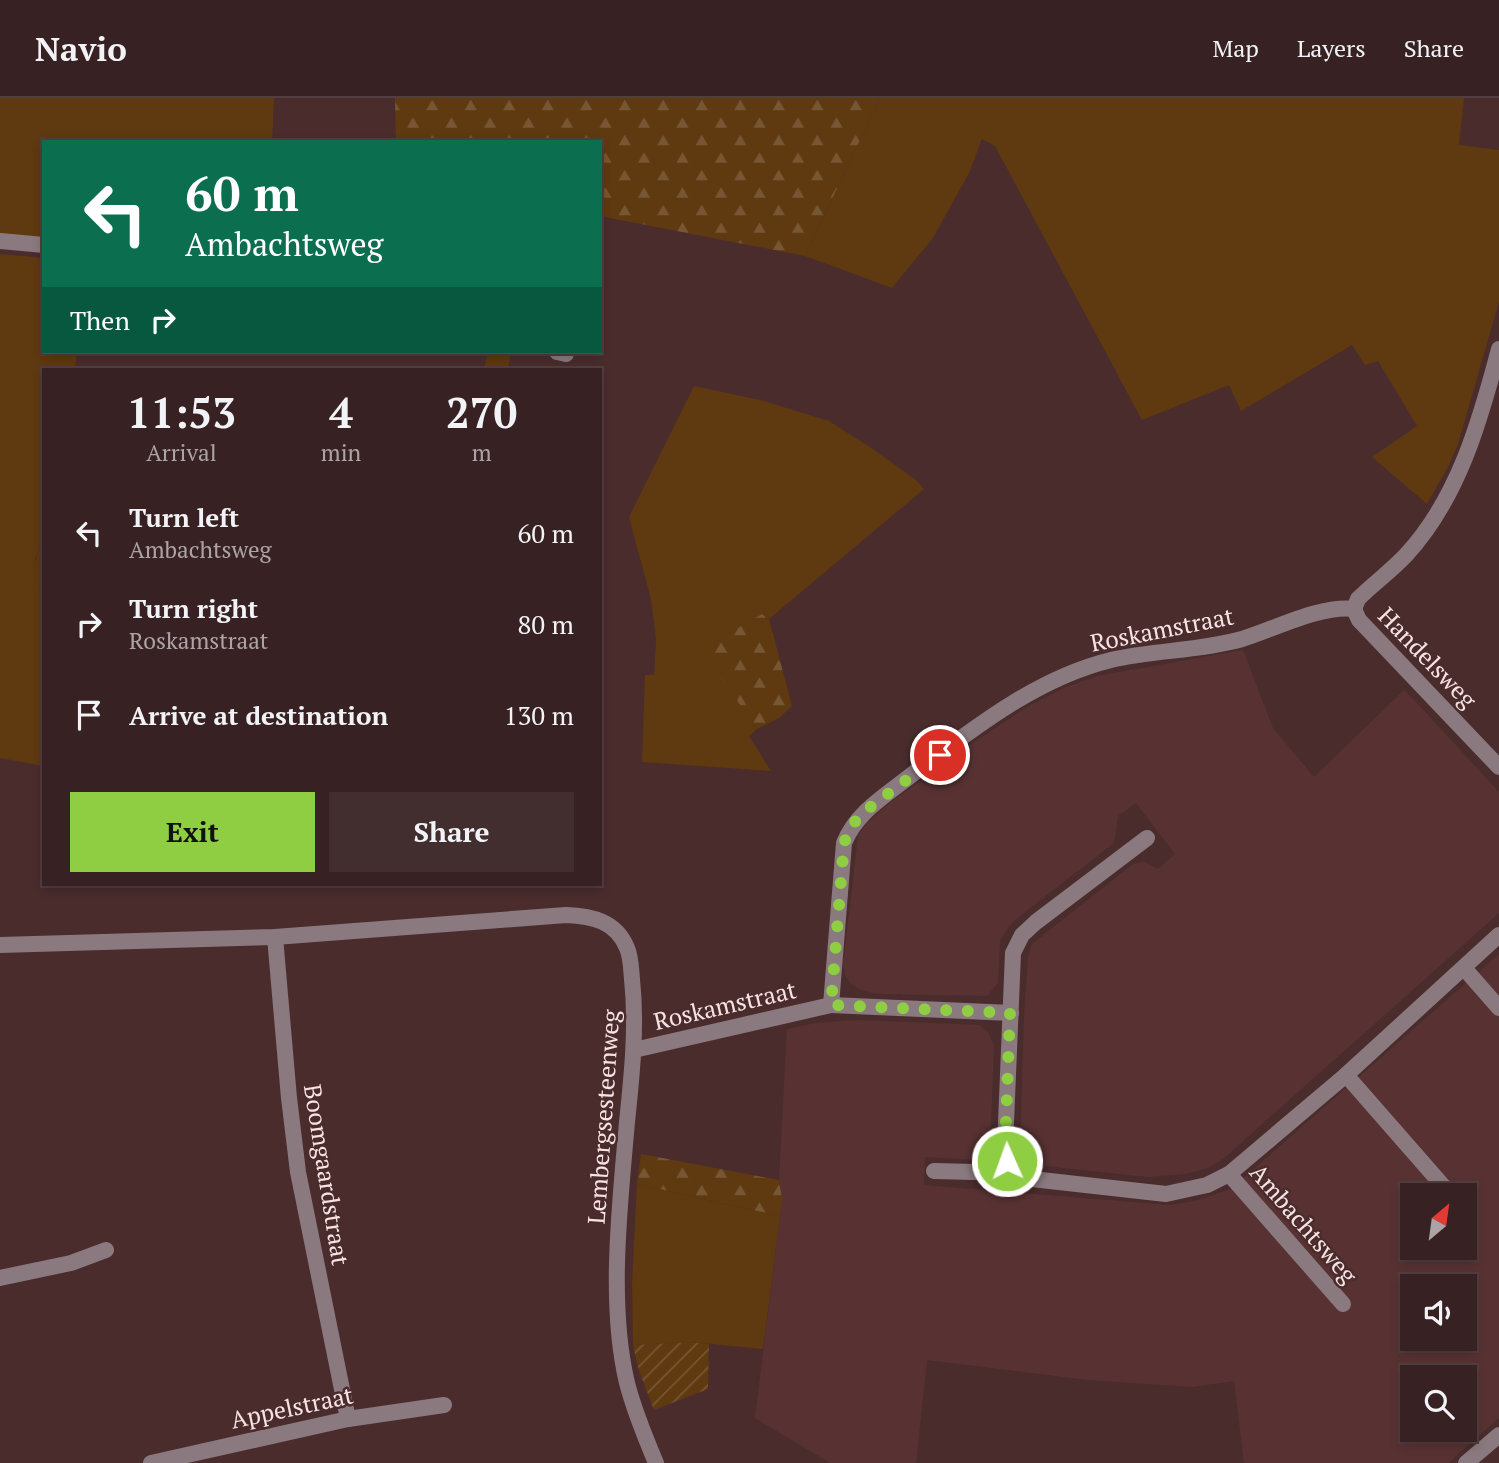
<!DOCTYPE html>
<html lang="en">
<head>
<meta charset="utf-8">
<style>
	:root { --surface:#382122; --page:#432e2f; --text:#f1f3f6; --muted:#aba3a5; --line:#523e40; --accent:#8fcd42 }
	body { margin:0; font-family:"PT Serif",serif; background:var(--page); color:var(--text); height:100vh; display:flex; flex-direction:column; font-size:26px; white-space:nowrap }
	* { box-sizing:border-box; margin:0 }
	p { font-size:23px; color:var(--muted) }
	.icon { flex:none; width:38px; height:38px; fill:none; stroke:currentColor; stroke-width:2; stroke-linecap:round; stroke-linejoin:round }
	.map { position:relative; flex:1; overflow:hidden }
	.details { position:absolute; left:42px; top:270px; width:560px; height:518px; display:flex; flex-direction:column; background:var(--surface); border-radius:0px; box-shadow:0 4px 10px #0003,0 0 0 2px var(--line) }
	.details>* { flex:none }
	.guide { position:absolute; left:42px; top:42px; width:560px; height:214px; border-radius:0px; box-shadow:0 4px 10px #0003,0 0 0 2px var(--line); background:#0b6e4f; color:#fff; overflow:hidden }
	.needle { width:46px; rotate:29deg }
	.buttons { position:absolute; left:1400px; top:1085px; display:grid; gap:14px }
	.buttons a { display:grid; place-items:center; width:77px; height:77px; border-radius:0px; background:var(--surface); box-shadow:0 4px 10px #0003,0 0 0 2px var(--line); font-size:35px }
	.pin { position:absolute; display:grid; place-items:center; width:60px; height:60px; color:#fff; margin:-30px; border:4px solid #fff; border-radius:50%; box-shadow:0 2px 7px #0007 }
	.me { position:absolute; width:77px; margin:-38px; rotate:358deg; stroke-linejoin:round; filter:drop-shadow(0 0 5px #0008) }
	.turn { display:flex; align-items:center; gap:24px; height:147px; padding:0 28px; font-size:32px }
	.turn .icon { width:91px; height:91px; stroke-width:2.5 }
	.turn b { display:block; font-size:49px; line-height:60px }
	.then { display:flex; align-items:center; height:66px; padding:0 28px; background:#0003; gap:14px; font-size:26px }
	.eta { display:flex; justify-content:space-evenly; align-items:center; height:119px; text-align:center }
	.eta b { font-size:42px; font-weight:700; line-height:49px }
	.cta { display:flex; gap:14px; margin-top:auto; padding:14px 28px }
	.cta a { flex:1; height:80px; border-radius:0px; background:var(--accent); color:#111; font-size:28px; font-weight:700; line-height:80px; text-align:center }
	.cta a+a { background:var(--page); color:var(--text) }
	ul { padding:0; list-style:none }
	li { display:flex; align-items:center; gap:21px; height:91px; padding:0 28px }
	li div { flex:1 }
	li b { display:block; font-size:26px }
	li em { font-style:normal }
	header { display:flex; align-items:center; gap:42px; box-sizing:border-box; height:98px; padding:0 35px; background:var(--surface); border-bottom:2px solid var(--line) }
	header strong { font-size:33px }
	nav { display:flex; gap:38px; margin-inline-start:auto; font-size:24px }
	.map>svg:first-child { display:block }
	.built { fill:#583233; fill-rule:evenodd }
	.grass { fill:#5f3910 }
	.forest { fill:url(#forest-firs) }
	.garden { fill:url(#garden-furrows) }
	.lines { fill:none; stroke-linecap:round; stroke-linejoin:round }
	.minor { stroke:#8a7a7f; stroke-width:16 }
	.route { stroke:#8fcd42; stroke-width:12; stroke-dasharray:0 21.6 }
	.labels { text-anchor:middle; stroke-width:5; stroke-linejoin:round; paint-order:stroke }
	.street-label { font-size:24px; fill:#f7e3e3; stroke:#4a2c2d }
</style>
</head>
<body>
<header>
<strong>Navio</strong>
<nav><a>Map</a><a>Layers</a><a>Share</a></nav>
</header>
<div class="map">
<svg width="1499" height="1365" viewBox="0 0 1499 1365">
	<defs>
		<pattern id="forest-firs" width="22" height="20" patternUnits="userSpaceOnUse" patternTransform="scale(1.75)"><rect width="22" height="20" fill="#5f3910"/><path d="M5 1l3.5 6h-7zM16 11l3.5 6h-7z" fill="#775633"/></pattern>
		<pattern id="garden-furrows" width="10" height="10" patternUnits="userSpaceOnUse" patternTransform="scale(1.75)"><rect width="10" height="10" fill="#5f3910"/><path d="M-1 1l2-2M0 10L10 0M9 11l2-2" fill="none" stroke="#775633"/></pattern>
	</defs>
	<rect width="100%" height="100%" fill="#4a2c2d"/>
	<g class="built">
		<path d="M 1243,552 L 1273,630 L 1314,679 L 1404,592 L 1417,605 L 1499,694 L 1499,815 L 1223,1061 L 1208,1070 L 1185,1076 L 1148,1079 L 1027,1066 L 1021,1059 L 1020,1053 L 1024,918 L 1028,859 L 1032,846 L 1133,766 L 1144,764 L 1158,771 L 1175,756 L 1136,705 L 1118,718 L 1114,745 L 1016,821 L 1008,830 L 1000,843 L 998,885 L 987,898 L 885,896 L 872,895 L 859,891 L 851,886 L 845,877 L 843,867 L 858,738 L 867,725 L 891,704 L 970,647 L 1029,608 L 1064,590 L 1097,578 Z"/>
		<path d="M 1499,856 L 1499,1320 L 1448,1365 L 1244,1365 L 1234,1283 L 1192,1289 L 1088,1282 L 927,1262 L 916,1365 L 830,1365 L 755,1320 L 782,1100 L 779,1082 L 787,931 L 816,925 L 856,922 L 979,927 L 988,934 L 994,947 L 990,1052 L 979,1062 L 925,1059 L 924,1087 L 1169,1107 L 1195,1103 L 1231,1091 ZM 1412,1097 L 1465,1097 L 1465,1150 L 1412,1150 ZM 1412,1188 L 1465,1188 L 1465,1241 L 1412,1241 ZM 1412,1279 L 1465,1279 L 1465,1332 L 1412,1332 Z"/>
	</g>
	<g class="grass">
		<path d="M 0,0 L 274,0 L 272,44 L 44,44 L 44,144 L 0,140 Z"/>
		<path d="M 880,0 L 1464,0 L 1459,47 L 1499,52 L 1499,204 L 1458,346 L 1449,367 L 1427,406 L 1372,359 L 1417,328 L 1378,263 L 1365,267 L 1352,247 L 1241,313 L 1229,287 L 1142,322 L 995,48 L 982,41 L 969,75 L 933,140 L 892,190 L 805,158 Z"/>
		<path d="M 0,156 L 44,160 L 44,254 L 77,254 L 75,271 L 44,271 L 44,441 L 35,461 L 39,493 L 44,494 L 44,668 L 0,660 Z"/>
		<path d="M 488,254 L 511,254 L 508,271 L 484,271 Z"/>
		<path d="M 694,288 L 760,302 L 829,323 L 873,351 L 916,382 L 924,391 L 769,521 L 762,516 L 702,551 L 757,631 L 749,638 L 771,673 L 642,664 L 645,577 L 654,577 L 656,541 L 651,501 L 629,419 Z"/>
		<path d="M 637,1086 L 780,1118 L 763,1251 L 691,1244 L 633,1247 L 632,1185 Z"/>
	</g>
	<g class="forest">
		<path d="M 395,0 L 880,0 L 805,158 L 600,118 L 600,44 L 396,44 Z"/>
		<path d="M 44,441 L 44,494 L 39,493 C 30,473 35,460 44,441 Z"/>
		<path d="M 762,516 L 769,521 L 792,608 L 779,620 L 757,631 L 701,551 Z"/>
		<path d="M 641,1056 L 779,1082 L 782,1100 L 780,1118 L 637,1086 Z"/>
	</g>
	<path class="garden" d="M 691,1244 L 709,1246 L 708,1291 L 654,1312 L 639,1273 L 633,1247 Z"/>
	<g class="lines">
		<g class="minor">
			<path d="M 0,143 L 44,147"/>
			<path d="M 557,254 L 566,256"/>
			<path d="M 1354,511 L 1358,501 C 1373,486 1391,473 1406,457 C 1458,401 1480,323 1499,251"/>
			<path d="M 1354,511 L 1359,522 L 1499,669"/>
			<path d="M 1147,740 L 1036,824 L 1022,837 L 1013,855 L 1005,1049 C 1007,1063 1010,1073 1023,1080 L 1166,1096 L 1207,1087 L 1229,1076 L 1346,977 L 1499,837"/>
			<path d="M 275,839 L 289,1000 L 298,1074 L 348,1321"/>
			<path d="M 0,847 L 275,839 L 566,817 C 592,818 616,823 627,850 C 631,859 631,871 632,881 C 637,929 632,976 627,1024 C 620,1106 608,1205 627,1285 C 634,1312 645,1339 656,1365"/>
			<path d="M 1464,870 L 1499,910"/>
			<path d="M 831,907 L 1011,915"/>
			<path d="M 634,952 L 831,907 L 844,745 C 857,713 888,696 914,675 C 974,630 1037,580 1111,562 C 1154,552 1200,553 1242,541 C 1275,531 1320,507 1354,511"/>
			<path d="M 1346,977 L 1451,1097"/>
			<path d="M 934,1073 L 1014,1075"/>
			<path d="M 1229,1076 L 1343,1206"/>
			<path d="M 1465,1113 L 1466,1114"/>
			<path d="M 0,1180 L 71,1165 L 106,1152"/>
			<path d="M 151,1365 L 348,1321 L 444,1307"/>
			<path d="M 1466,1365 L 1499,1337"/>
		</g>
	</g>
	<g class="lines">
		<path class="route" d="M 940,657 L 861,716 L 850,730 L 844,745 L 831,907 L 1010,915 L 1005,1049 L 1007,1063"/>
	</g>
	<g class="labels">
		<g class="street-label">
			<text transform="translate(1162 532) rotate(-11)" y="8">Roskamstraat</text>
			<text transform="translate(1427 560) rotate(46)" y="8">Handelsweg</text>
			<text transform="translate(725 908) rotate(-13)" y="8">Roskamstraat</text>
			<text transform="translate(604 1019) rotate(-86)" y="8">Lembergsesteenweg</text>
			<text transform="translate(326 1077) rotate(81)" y="8">Boomgaardstraat</text>
			<text transform="translate(1303 1126) rotate(49)" y="8">Ambachtsweg</text>
			<text transform="translate(292 1310) rotate(-12)" y="8">Appelstraat</text>
		</g>
	</g>
</svg>
<div class="buttons">
<a><svg class="needle" viewBox="-14 -14 28 28"><path d="M0-13l5 13h-10z" fill="#e53935"/><path d="M0 13l5-13h-10z" fill="#aba3a5"/></svg></a>
<a><svg class="icon" aria-label="sound" viewBox="0 0 24 24"><path d="M4 9h4l5-4v14l-5-4H4zM17 9q2 3 0 6"/></svg></a>
<a><svg class="icon" aria-label="search" viewBox="0 0 24 24"><circle cx="10" cy="10" r="6"/><path d="M15 15l6 6"/></svg></a>
</div>
<div class="pin" style="left:940px;top:657px;background:#d93025"><svg class="icon" aria-label="arrive" viewBox="0 0 24 24"><path d="M6 21V4h12l-3 4 3 4H6"/></svg></div>
<svg class="me" style="left:1007px;top:1063px" viewBox="-20 -20 40 40"><circle r="17" fill="#8fcd42" stroke="#fff" stroke-width="3"/><path d="M0-11L8 9 0 5-8 9z" fill="#fff"/></svg>
<div class="guide">
<div class="turn"><svg class="icon" aria-label="left" viewBox="0 0 24 24"><path d="M17 20v-9H6M10 6l-5 5 5 5"/></svg><div><b>60 m</b>Ambachtsweg</div></div>
<div class="then">Then<svg class="icon" aria-label="right" viewBox="0 0 24 24"><path d="M7 20v-9h11M14 6l5 5-5 5"/></svg></div>
</div>
<section class="details">
<div class="eta">
<div><b>11:53</b><p>Arrival</p></div>
<div><b>4</b><p>min</p></div>
<div><b>270</b><p>m</p></div>
</div>
<ul>
<li><svg class="icon" aria-label="left" viewBox="0 0 24 24"><path d="M17 20v-9H6M10 6l-5 5 5 5"/></svg><div><b>Turn left</b><p>Ambachtsweg</p></div><em>60 m</em></li>
<li><svg class="icon" aria-label="right" viewBox="0 0 24 24"><path d="M7 20v-9h11M14 6l5 5-5 5"/></svg><div><b>Turn right</b><p>Roskamstraat</p></div><em>80 m</em></li>
<li><svg class="icon" aria-label="arrive" viewBox="0 0 24 24"><path d="M6 21V4h12l-3 4 3 4H6"/></svg><div><b>Arrive at destination</b></div><em>130 m</em></li>
</ul>
<div class="cta"><a>Exit</a><a>Share</a></div>
</section>
</div>
</body>
</html>
